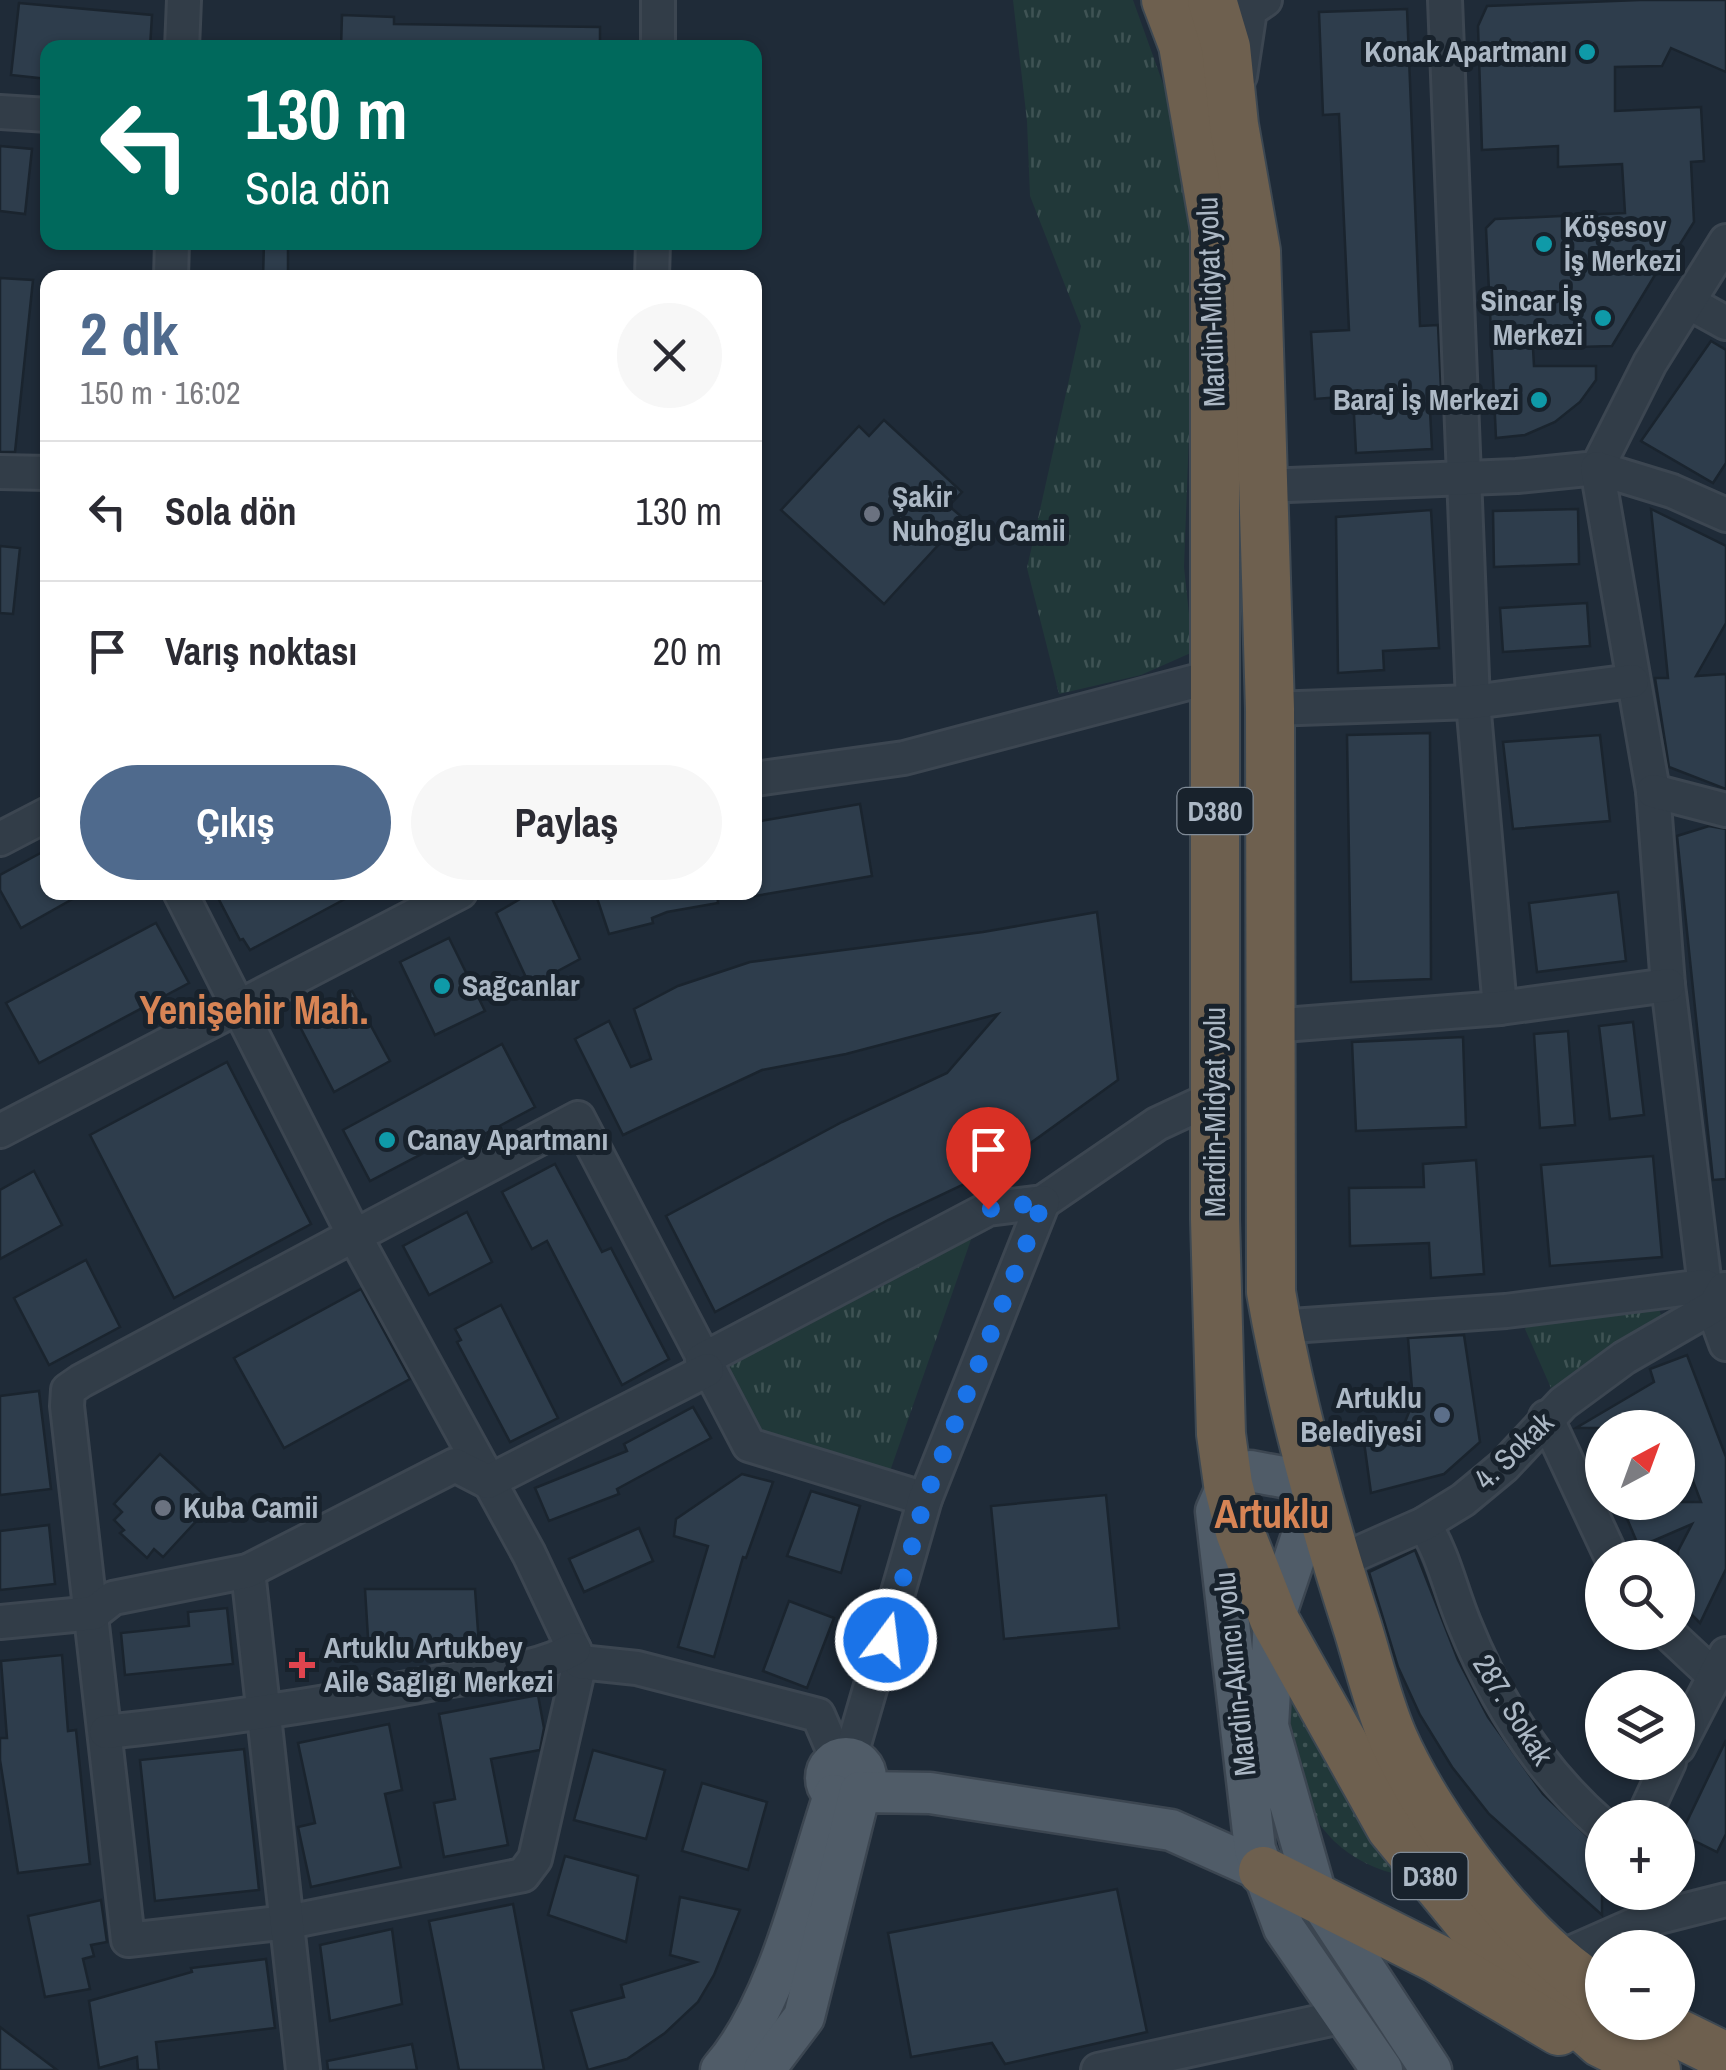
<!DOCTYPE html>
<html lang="tr">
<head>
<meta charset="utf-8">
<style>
	:root { --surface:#fff; --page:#f7f7f7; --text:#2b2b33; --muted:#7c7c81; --line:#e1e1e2; --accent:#4f6a8d }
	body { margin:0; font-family:"Archivo Narrow",sans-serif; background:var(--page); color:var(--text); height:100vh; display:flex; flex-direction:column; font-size:38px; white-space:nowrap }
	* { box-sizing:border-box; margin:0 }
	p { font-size:32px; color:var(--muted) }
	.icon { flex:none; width:55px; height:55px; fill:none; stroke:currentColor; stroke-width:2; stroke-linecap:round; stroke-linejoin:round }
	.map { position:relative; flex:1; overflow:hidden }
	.panel { position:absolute; left:40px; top:270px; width:722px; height:630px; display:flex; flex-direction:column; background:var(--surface); border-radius:20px; box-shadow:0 2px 8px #0004 }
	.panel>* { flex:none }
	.top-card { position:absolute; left:40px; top:40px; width:722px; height:210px; border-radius:20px; box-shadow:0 2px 8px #0004; background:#00695c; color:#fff; overflow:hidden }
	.needle { width:65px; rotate:41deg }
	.controls { position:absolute; left:1585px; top:1410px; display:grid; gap:20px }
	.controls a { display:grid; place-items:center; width:110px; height:110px; border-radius:50%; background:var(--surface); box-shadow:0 2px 8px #0004; font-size:50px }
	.pin { position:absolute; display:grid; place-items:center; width:85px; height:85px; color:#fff; margin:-102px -42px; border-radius:50% 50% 50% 0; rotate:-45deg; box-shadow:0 0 10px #0007 }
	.pin .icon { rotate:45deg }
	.me { position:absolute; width:110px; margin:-55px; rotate:15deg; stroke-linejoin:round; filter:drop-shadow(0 0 8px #0008) }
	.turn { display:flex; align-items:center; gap:35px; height:210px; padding:0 40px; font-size:45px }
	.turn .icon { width:130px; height:130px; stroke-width:2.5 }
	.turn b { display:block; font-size:70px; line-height:85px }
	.round { display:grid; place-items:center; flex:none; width:105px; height:105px; border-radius:52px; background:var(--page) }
	.summary { display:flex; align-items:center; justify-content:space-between; height:170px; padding:0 40px }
	h1 { font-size:60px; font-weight:700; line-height:75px; color:var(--accent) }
	.action { display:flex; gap:20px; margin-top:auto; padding:20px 40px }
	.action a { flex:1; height:115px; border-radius:60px; background:var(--accent); color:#fff; font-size:40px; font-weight:700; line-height:115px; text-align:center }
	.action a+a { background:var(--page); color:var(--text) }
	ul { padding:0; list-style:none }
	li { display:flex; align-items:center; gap:30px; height:140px; padding:0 40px; border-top:2px solid var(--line) }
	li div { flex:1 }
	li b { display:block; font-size:38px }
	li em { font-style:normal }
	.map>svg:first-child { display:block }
	.grass { fill:url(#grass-dots) }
	.park { fill:url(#park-tufts) }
	.building { fill:#2e3d4c; stroke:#1a242e; stroke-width:2.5 }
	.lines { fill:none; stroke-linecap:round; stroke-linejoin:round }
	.minor-casing { stroke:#3c4651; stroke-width:38 }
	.major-casing { stroke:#3c4651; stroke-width:45 }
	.highway-casing { stroke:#3d4852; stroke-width:52 }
	.minor { stroke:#323d48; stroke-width:32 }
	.major { stroke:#505c68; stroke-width:40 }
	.highway { stroke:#6e604f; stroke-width:48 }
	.route { stroke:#1a73e8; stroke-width:18; stroke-dasharray:0 32.4 }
	.culture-dot { fill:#0f9aa8; stroke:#18222c; stroke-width:4 }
	.worship-dot { fill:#6b7280; stroke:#18222c; stroke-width:4 }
	.service-dot { fill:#5c6f8a; stroke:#18222c; stroke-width:4 }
	.health-dot { fill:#e0444e; stroke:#18222c; stroke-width:4 }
	.labels { text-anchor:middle; stroke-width:10; stroke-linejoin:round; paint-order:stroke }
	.shield { fill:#18222c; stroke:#808b97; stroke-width:2.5 }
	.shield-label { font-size:28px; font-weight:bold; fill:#acb8c5 }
	.poi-label { font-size:30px; font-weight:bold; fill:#acb8c5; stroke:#18222c; text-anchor:start }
	.street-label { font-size:30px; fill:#acb8c5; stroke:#18222c }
	.district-label { font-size:40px; font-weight:bold; fill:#d78455; stroke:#18222c }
</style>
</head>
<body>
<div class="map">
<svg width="1726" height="2070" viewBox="0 0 1726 2070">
	<defs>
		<pattern id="grass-dots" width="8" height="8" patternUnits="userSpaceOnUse" patternTransform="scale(2.5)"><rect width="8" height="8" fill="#213839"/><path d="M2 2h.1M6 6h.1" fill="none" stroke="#3f5354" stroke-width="1.8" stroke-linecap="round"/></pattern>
		<pattern id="park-tufts" width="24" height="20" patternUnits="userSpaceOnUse" patternTransform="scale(2.5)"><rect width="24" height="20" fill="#213839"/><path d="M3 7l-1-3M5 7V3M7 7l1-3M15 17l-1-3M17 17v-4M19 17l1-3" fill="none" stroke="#3f5354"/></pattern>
	</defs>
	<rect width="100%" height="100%" fill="#1f2b38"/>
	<path class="grass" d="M 1290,1680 L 1405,1876 C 1306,1857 1283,1769 1290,1680 Z"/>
	<g class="park">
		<path d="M 1013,0 L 1133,0 L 1166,92 L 1196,250 L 1184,567 L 1193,652 L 1141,675 L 1059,694 L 1027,568 L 1081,326 L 1030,196 L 1027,121 Z"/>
		<path d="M 974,1231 L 889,1474 L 756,1434 L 719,1364 Z"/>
		<path d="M 1659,1309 L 1661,1315 L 1563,1391 L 1551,1388 L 1525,1329 L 1529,1323 Z"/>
	</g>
	<g class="building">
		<path d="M 1640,0 L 1726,0 L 1726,72 L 1671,48 L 1662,66 L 1615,67 L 1615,111 L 1701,107 L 1704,161 L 1691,162 L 1694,222 L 1670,260 L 1664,260 L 1612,346 L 1579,347 L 1579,326 L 1532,330 L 1534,366 L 1596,366 L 1596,380 L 1580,402 L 1555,422 L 1525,435 L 1496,438 L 1486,228 L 1495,219 L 1625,213 L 1622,164 L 1558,167 L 1558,146 L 1482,150 L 1478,26 L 1487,6 Z"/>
		<path d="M 19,3 L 152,15 L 150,48 L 48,48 L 48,79 L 11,75 Z"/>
		<path d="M 1407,9 L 1420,326 L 1438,325 L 1441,390 L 1429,391 L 1432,449 L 1356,453 L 1353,396 L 1315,399 L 1311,332 L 1349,330 L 1339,114 L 1323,115 L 1319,12 Z"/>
		<path d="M 342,15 L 394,17 L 394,24 L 600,27 L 600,48 L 341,48 Z"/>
		<path d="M 0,146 L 32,149 L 25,214 L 0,211 Z"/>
		<path d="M 264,242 L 288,242 L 288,278 L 263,278 Z"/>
		<path d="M 0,278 L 33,280 L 15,452 L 0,452 Z"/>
		<path d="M 1711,341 L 1726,350 L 1726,463 L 1713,483 L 1641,441 Z"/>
		<path d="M 884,420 L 962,492 L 949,506 L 963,518 L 884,604 L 781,510 L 859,426 L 869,436 Z"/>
		<path d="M 1578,509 L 1579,564 L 1494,567 L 1493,511 Z"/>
		<path d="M 1651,509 L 1726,546 L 1726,623 L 1696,676 L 1726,674 L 1726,789 L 1669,767 L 1655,678 L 1668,678 Z"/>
		<path d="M 1431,510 L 1439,648 L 1383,651 L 1384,670 L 1338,673 L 1336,517 Z"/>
		<path d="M 0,546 L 20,548 L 13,614 L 0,613 Z"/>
		<path d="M 1587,603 L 1590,646 L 1503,652 L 1500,608 Z"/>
		<path d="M 1430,733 L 1431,979 L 1351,982 L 1347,735 Z"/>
		<path d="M 1600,735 L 1610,821 L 1513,829 L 1503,742 Z"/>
		<path d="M 860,804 L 872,876 L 755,896 L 755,822 Z"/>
		<path d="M 1709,826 L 1726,829 L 1726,1179 L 1713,1180 L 1677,836 Z"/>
		<path d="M 48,849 L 48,892 L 85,892 L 21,928 L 0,890 L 0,875 Z"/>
		<path d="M 215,892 L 358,892 L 250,950 L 243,939 L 240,940 Z"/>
		<path d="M 532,892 L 549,892 L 580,959 L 530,986 L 496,913 Z"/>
		<path d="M 595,892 L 717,892 L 718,903 L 667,912 L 652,918 L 653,923 L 609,934 Z"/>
		<path d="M 1618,892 L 1626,961 L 1537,972 L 1529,903 Z"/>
		<path d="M 1097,912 L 1118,1080 L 992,1171 L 888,1220 L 715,1312 L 666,1216 L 842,1122 L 947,1073 L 998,1014 L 846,1054 L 762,1070 L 623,1135 L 575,1039 L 609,1021 L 631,1067 L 651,1059 L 634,1009 L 678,986 L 750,962 L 983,932 Z"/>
		<path d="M 156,923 L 189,983 L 39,1063 L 6,1003 Z"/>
		<path d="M 449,938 L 485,1011 L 435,1035 L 400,962 Z"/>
		<path d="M 352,991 L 390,1061 L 334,1092 L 297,1021 Z"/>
		<path d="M 1633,1022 L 1644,1115 L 1610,1119 L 1599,1026 Z"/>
		<path d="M 1568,1031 L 1575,1125 L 1540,1128 L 1534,1034 Z"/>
		<path d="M 1463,1037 L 1466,1127 L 1356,1131 L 1352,1042 Z"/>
		<path d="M 502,1044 L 535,1107 L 462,1146 L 456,1136 L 370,1181 L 343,1130 Z"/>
		<path d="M 227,1062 L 311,1224 L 174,1298 L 90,1135 Z"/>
		<path d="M 1653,1156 L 1662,1257 L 1550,1266 L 1541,1165 Z"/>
		<path d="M 1476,1160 L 1484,1274 L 1431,1278 L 1429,1243 L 1350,1246 L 1349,1188 L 1424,1187 L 1423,1164 Z"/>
		<path d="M 555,1164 L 602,1252 L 611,1248 L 669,1359 L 622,1385 L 547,1241 L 532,1249 L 502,1192 Z"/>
		<path d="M 34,1171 L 62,1225 L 0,1259 L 0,1190 Z"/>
		<path d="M 467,1212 L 492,1262 L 429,1295 L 403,1246 Z"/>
		<path d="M 86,1260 L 120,1327 L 49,1365 L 14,1298 Z"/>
		<path d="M 361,1289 L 410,1379 L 284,1448 L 234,1358 Z"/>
		<path d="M 501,1305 L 558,1418 L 510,1442 L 457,1342 L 461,1340 L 455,1329 Z"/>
		<path d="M 1464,1335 L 1480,1442 L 1444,1474 L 1371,1493 L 1364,1442 L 1403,1427 L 1413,1402 L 1408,1338 Z"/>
		<path d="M 1687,1355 L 1726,1457 L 1726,1569 L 1700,1623 L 1678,1601 L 1678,1551 L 1692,1524 L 1639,1547 L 1620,1502 L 1701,1502 L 1678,1442 L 1678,1428 L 1576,1428 L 1654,1382 L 1650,1369 Z"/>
		<path d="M 39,1391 L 51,1489 L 0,1495 L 0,1396 Z"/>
		<path d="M 693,1407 L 711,1438 L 617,1489 L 619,1494 L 549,1521 L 535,1488 L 627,1451 L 624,1444 Z"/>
		<path d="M 160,1454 L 213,1503 L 163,1557 L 154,1549 L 147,1558 L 120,1533 L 124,1530 L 114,1520 L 122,1512 L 114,1504 Z"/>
		<path d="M 742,1474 L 773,1482 L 746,1558 L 743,1557 L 714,1657 L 678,1647 L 708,1546 L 674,1536 L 676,1519 Z"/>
		<path d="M 811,1491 L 860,1506 L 841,1573 L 787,1556 Z"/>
		<path d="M 1106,1495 L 1119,1628 L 1004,1639 L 991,1506 Z"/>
		<path d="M 49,1525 L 55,1584 L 0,1590 L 0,1531 Z"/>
		<path d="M 639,1528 L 653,1561 L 584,1592 L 569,1559 Z"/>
		<path d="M 1415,1550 L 1458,1660 L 1488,1717 L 1543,1794 L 1602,1850 L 1602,1915 L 1489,1814 L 1452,1767 L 1420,1715 L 1398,1667 L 1369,1572 Z"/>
		<path d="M 365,1589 L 475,1589 L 479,1645 L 369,1654 Z"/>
		<path d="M 789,1601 L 834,1618 L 807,1688 L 763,1671 Z"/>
		<path d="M 227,1608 L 233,1664 L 125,1675 L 121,1633 L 189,1626 L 188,1612 Z"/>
		<path d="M 62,1655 L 68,1731 L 76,1730 L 90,1864 L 18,1873 L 0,1760 L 0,1738 L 7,1738 L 1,1661 Z"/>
		<path d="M 538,1695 L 544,1728 L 540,1750 L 491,1759 L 508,1845 L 444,1857 L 434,1803 L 455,1799 L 439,1714 Z"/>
		<path d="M 389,1724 L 402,1790 L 385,1794 L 401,1867 L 311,1887 L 298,1827 L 315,1823 L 298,1743 Z"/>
		<path d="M 1726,1740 L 1726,1834 L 1717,1852 L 1681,1834 Z"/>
		<path d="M 244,1749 L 259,1890 L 155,1901 L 140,1760 Z"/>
		<path d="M 593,1750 L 665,1770 L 646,1839 L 574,1820 Z"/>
		<path d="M 702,1783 L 767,1802 L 748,1870 L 682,1851 Z"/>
		<path d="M 565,1856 L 638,1876 L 626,1942 L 548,1915 Z"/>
		<path d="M 1117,1889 L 1147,2032 L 1005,2064 L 992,2043 L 911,2057 L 888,1933 Z"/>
		<path d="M 680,1897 L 740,1910 L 714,1975 L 698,2002 L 665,2033 L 627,2059 L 588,2070 L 571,2011 L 624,1997 L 621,1985 L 696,1962 L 670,1955 Z"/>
		<path d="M 101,1900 L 107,1942 L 91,1945 L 94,1956 L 83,1959 L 90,1989 L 45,1997 L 28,1916 Z"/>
		<path d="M 513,1904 L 544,2070 L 459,2070 L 429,1921 Z"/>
		<path d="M 392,1929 L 402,2004 L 330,2021 L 320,1945 Z"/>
		<path d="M 266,1959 L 275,2028 L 156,2042 L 159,2070 L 138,2070 L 137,2057 L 99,2068 L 89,2001 L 192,1972 L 191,1968 Z"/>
		<path d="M 0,2027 L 57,2070 L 0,2070 Z"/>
		<path d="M 412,2044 L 417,2070 L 328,2070 L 327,2061 Z"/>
	</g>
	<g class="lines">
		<defs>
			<g id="minor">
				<path d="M 1445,0 L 1473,702 L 1500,1008"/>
				<path d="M 182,48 L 184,0"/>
				<path d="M 658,48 L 658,0"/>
				<path d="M 1240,76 L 1250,10 L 1265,0"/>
				<path d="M 0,112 L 48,115"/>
				<path d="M 171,278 L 172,242"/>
				<path d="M 652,278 L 653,242"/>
				<path d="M 1688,302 L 1726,323"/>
				<path d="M 0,472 L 48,473"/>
				<path d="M 1263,486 L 1517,476 L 1597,468 L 1650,363 L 1726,241"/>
				<path d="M 1726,515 L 1672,491 L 1597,468 L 1653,791 L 1668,985 L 1705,1286 L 1726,1344"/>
				<path d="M 1270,709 L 1473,702 L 1632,681"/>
				<path d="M 755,779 L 904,758 L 1215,676"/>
				<path d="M 1653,791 L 1726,810"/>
				<path d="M 0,839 L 48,814"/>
				<path d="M 180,892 L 354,1235 L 529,1554 L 580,1662 L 535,1859 L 523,1875 L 288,1922 L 128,1940 L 67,1406 L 68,1390 L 81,1381 L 354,1235 L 372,1227 L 578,1118 L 749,1445 L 925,1499"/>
				<path d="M 1270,1026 L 1500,1008 L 1668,985"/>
				<path d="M 0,1131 L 460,892"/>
				<path d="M 1277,1327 L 1506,1311 L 1705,1286"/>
				<path d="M 702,1360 L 988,1209 L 1043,1202 L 1157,1124 L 1215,1097"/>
				<path d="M 1546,1417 L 1612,1558"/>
				<path d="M 1424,1524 C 1444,1556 1450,1589 1464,1623 C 1495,1700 1540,1771 1602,1825"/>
				<path d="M 1336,1563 L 1424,1524 L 1463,1500 L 1504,1466 L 1563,1403 L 1624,1358 L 1714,1306 L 1724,1289"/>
				<path d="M 248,1571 L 303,2070"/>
				<path d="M 0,1622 L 94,1613 L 113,1598 L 248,1571 L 455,1465 L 488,1482 L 707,1370"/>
				<path d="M 1667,1632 L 1715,1677"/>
				<path d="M 580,1662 L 637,1668 L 818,1715 L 837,1759"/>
				<path d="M 106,1732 C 219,1720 329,1703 440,1682 C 483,1674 536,1671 574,1649"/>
				<path d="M 1678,1747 L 1726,1654"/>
				<path d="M 850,1758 L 925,1499 L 1043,1202"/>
				<path d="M 1643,1818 L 1669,1762"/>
				<path d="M 1557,1959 L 1643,1921 L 1726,1900"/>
				<path d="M 1098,2070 L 1345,2016"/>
			</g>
			<g id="major">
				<circle cx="846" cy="1778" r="20"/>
				<path d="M 721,2070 C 779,2004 806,1879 834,1795"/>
				<path d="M 764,2070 L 804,2017 L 860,1792 L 930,1793 L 1171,1830 L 1263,1871"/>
				<path d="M 1382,2070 L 1284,1928 L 1255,1849 L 1216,1511 L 1228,1484 L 1250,1471 L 1288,1478 L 1315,1497 L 1274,1619 L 1268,1726 L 1316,1895 L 1431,2070"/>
			</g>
			<g id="highway">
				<path d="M 1166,0 L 1183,45 L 1215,230 L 1215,1219 L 1221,1434 L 1228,1484 L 1240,1532 L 1274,1619 L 1391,1828 L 1478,1934 L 1601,2043 L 1656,2070"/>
				<path d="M 1212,0 L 1226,47 L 1234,125 L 1256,251 L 1270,709 L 1271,1292 C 1291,1407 1322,1518 1358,1629 C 1369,1665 1378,1703 1393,1738 C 1430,1822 1522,1945 1602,1992"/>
				<path d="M 1263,1871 L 1436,1958 L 1559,2031"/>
				<path d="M 1655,2022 L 1726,2057"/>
			</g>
		</defs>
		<use href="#minor" class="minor-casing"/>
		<use href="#major" class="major-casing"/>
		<use href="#highway" class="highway-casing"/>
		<use href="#minor" class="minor"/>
		<use href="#major" class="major"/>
		<use href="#highway" class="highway"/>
	</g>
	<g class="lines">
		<path class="route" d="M 886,1640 L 925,1499 L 1043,1202 L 988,1209"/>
	</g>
	<g class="culture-dot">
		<circle cx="1587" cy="52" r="10"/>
		<circle cx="1544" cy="244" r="10"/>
		<circle cx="1603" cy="318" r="10"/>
		<circle cx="1539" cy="400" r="10"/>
		<circle cx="442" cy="986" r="10"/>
		<circle cx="387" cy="1140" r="10"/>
	</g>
	<g class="worship-dot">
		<circle cx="872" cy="514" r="10"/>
		<circle cx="163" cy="1508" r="10"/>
	</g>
	<circle class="service-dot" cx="1442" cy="1415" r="10"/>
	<path class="health-dot" d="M297 1650h10v10h10v10h-10v10h-10v-10h-10v-10h10z"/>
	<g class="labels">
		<g class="shield">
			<rect x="1177.5" y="788" width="75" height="46" rx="8"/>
			<rect x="1392.5" y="1853" width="75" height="46" rx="8"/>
		</g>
		<g class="shield-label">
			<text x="1215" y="821">D380</text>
			<text x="1430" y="1886">D380</text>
		</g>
		<g class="poi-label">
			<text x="1567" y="62" text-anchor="end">Konak Apartmanı</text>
			<text x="1564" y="237">Köşesoy<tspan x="1564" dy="34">İş Merkezi</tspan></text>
			<text x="1583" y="311" text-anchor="end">Sincar İş<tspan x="1583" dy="34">Merkezi</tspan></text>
			<text x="1519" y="410" text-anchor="end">Baraj İş Merkezi</text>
			<text x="892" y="507">Şakir<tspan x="892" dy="34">Nuhoğlu Camii</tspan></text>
			<text x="462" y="996">Sağcanlar</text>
			<text x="407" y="1150">Canay Apartmanı</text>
			<text x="1422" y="1408" text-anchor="end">Artuklu<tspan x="1422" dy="34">Belediyesi</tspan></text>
			<text x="183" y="1518">Kuba Camii</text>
			<text x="324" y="1658">Artuklu Artukbey<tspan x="324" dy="34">Aile Sağlığı Merkezi</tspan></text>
		</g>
		<g class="street-label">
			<text transform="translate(1211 302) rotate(-92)" y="10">Mardin-Midyat yolu</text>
			<text transform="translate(1215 1112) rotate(-90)" y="10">Mardin-Midyat yolu</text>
			<text transform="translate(1514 1451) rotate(-44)" y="10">4. Sokak</text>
			<text transform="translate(1235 1674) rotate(-96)" y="10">Mardin-Akıncı yolu</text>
			<text transform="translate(1513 1710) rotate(58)" y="10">287. Sokak</text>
		</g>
		<g class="district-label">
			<text x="254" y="1024">Yenişehir Mah.</text>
			<text x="1272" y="1528">Artuklu</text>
		</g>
	</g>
</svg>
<div class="controls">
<a><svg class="needle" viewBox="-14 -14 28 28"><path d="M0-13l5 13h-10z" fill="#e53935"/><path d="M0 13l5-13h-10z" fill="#7c7c81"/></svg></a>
<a><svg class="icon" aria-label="search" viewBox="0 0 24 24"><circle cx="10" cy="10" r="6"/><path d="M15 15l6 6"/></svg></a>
<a><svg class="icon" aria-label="layers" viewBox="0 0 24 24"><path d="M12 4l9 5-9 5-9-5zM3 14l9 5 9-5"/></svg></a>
<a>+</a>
<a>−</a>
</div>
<div class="pin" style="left:988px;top:1209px;background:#d93025"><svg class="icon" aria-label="arrive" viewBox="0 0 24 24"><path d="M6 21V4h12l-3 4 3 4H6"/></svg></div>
<svg class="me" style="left:886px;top:1640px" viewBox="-20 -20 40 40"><circle r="17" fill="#1a73e8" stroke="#fff" stroke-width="3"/><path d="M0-11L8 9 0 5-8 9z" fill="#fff"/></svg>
<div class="top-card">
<div class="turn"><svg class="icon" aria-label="left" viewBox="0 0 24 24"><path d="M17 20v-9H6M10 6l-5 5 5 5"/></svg><div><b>130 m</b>Sola dön</div></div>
</div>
<section class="panel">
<div class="summary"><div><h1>2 dk</h1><p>150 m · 16:02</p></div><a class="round"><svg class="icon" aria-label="close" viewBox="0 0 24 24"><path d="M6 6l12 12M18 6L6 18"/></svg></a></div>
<ul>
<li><svg class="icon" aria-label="left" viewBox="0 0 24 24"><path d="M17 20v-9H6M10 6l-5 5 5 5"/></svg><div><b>Sola dön</b></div><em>130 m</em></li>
<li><svg class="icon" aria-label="arrive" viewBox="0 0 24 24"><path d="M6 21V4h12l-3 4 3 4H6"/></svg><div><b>Varış noktası</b></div><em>20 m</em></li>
</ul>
<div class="action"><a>Çıkış</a><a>Paylaş</a></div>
</section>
</div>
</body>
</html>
